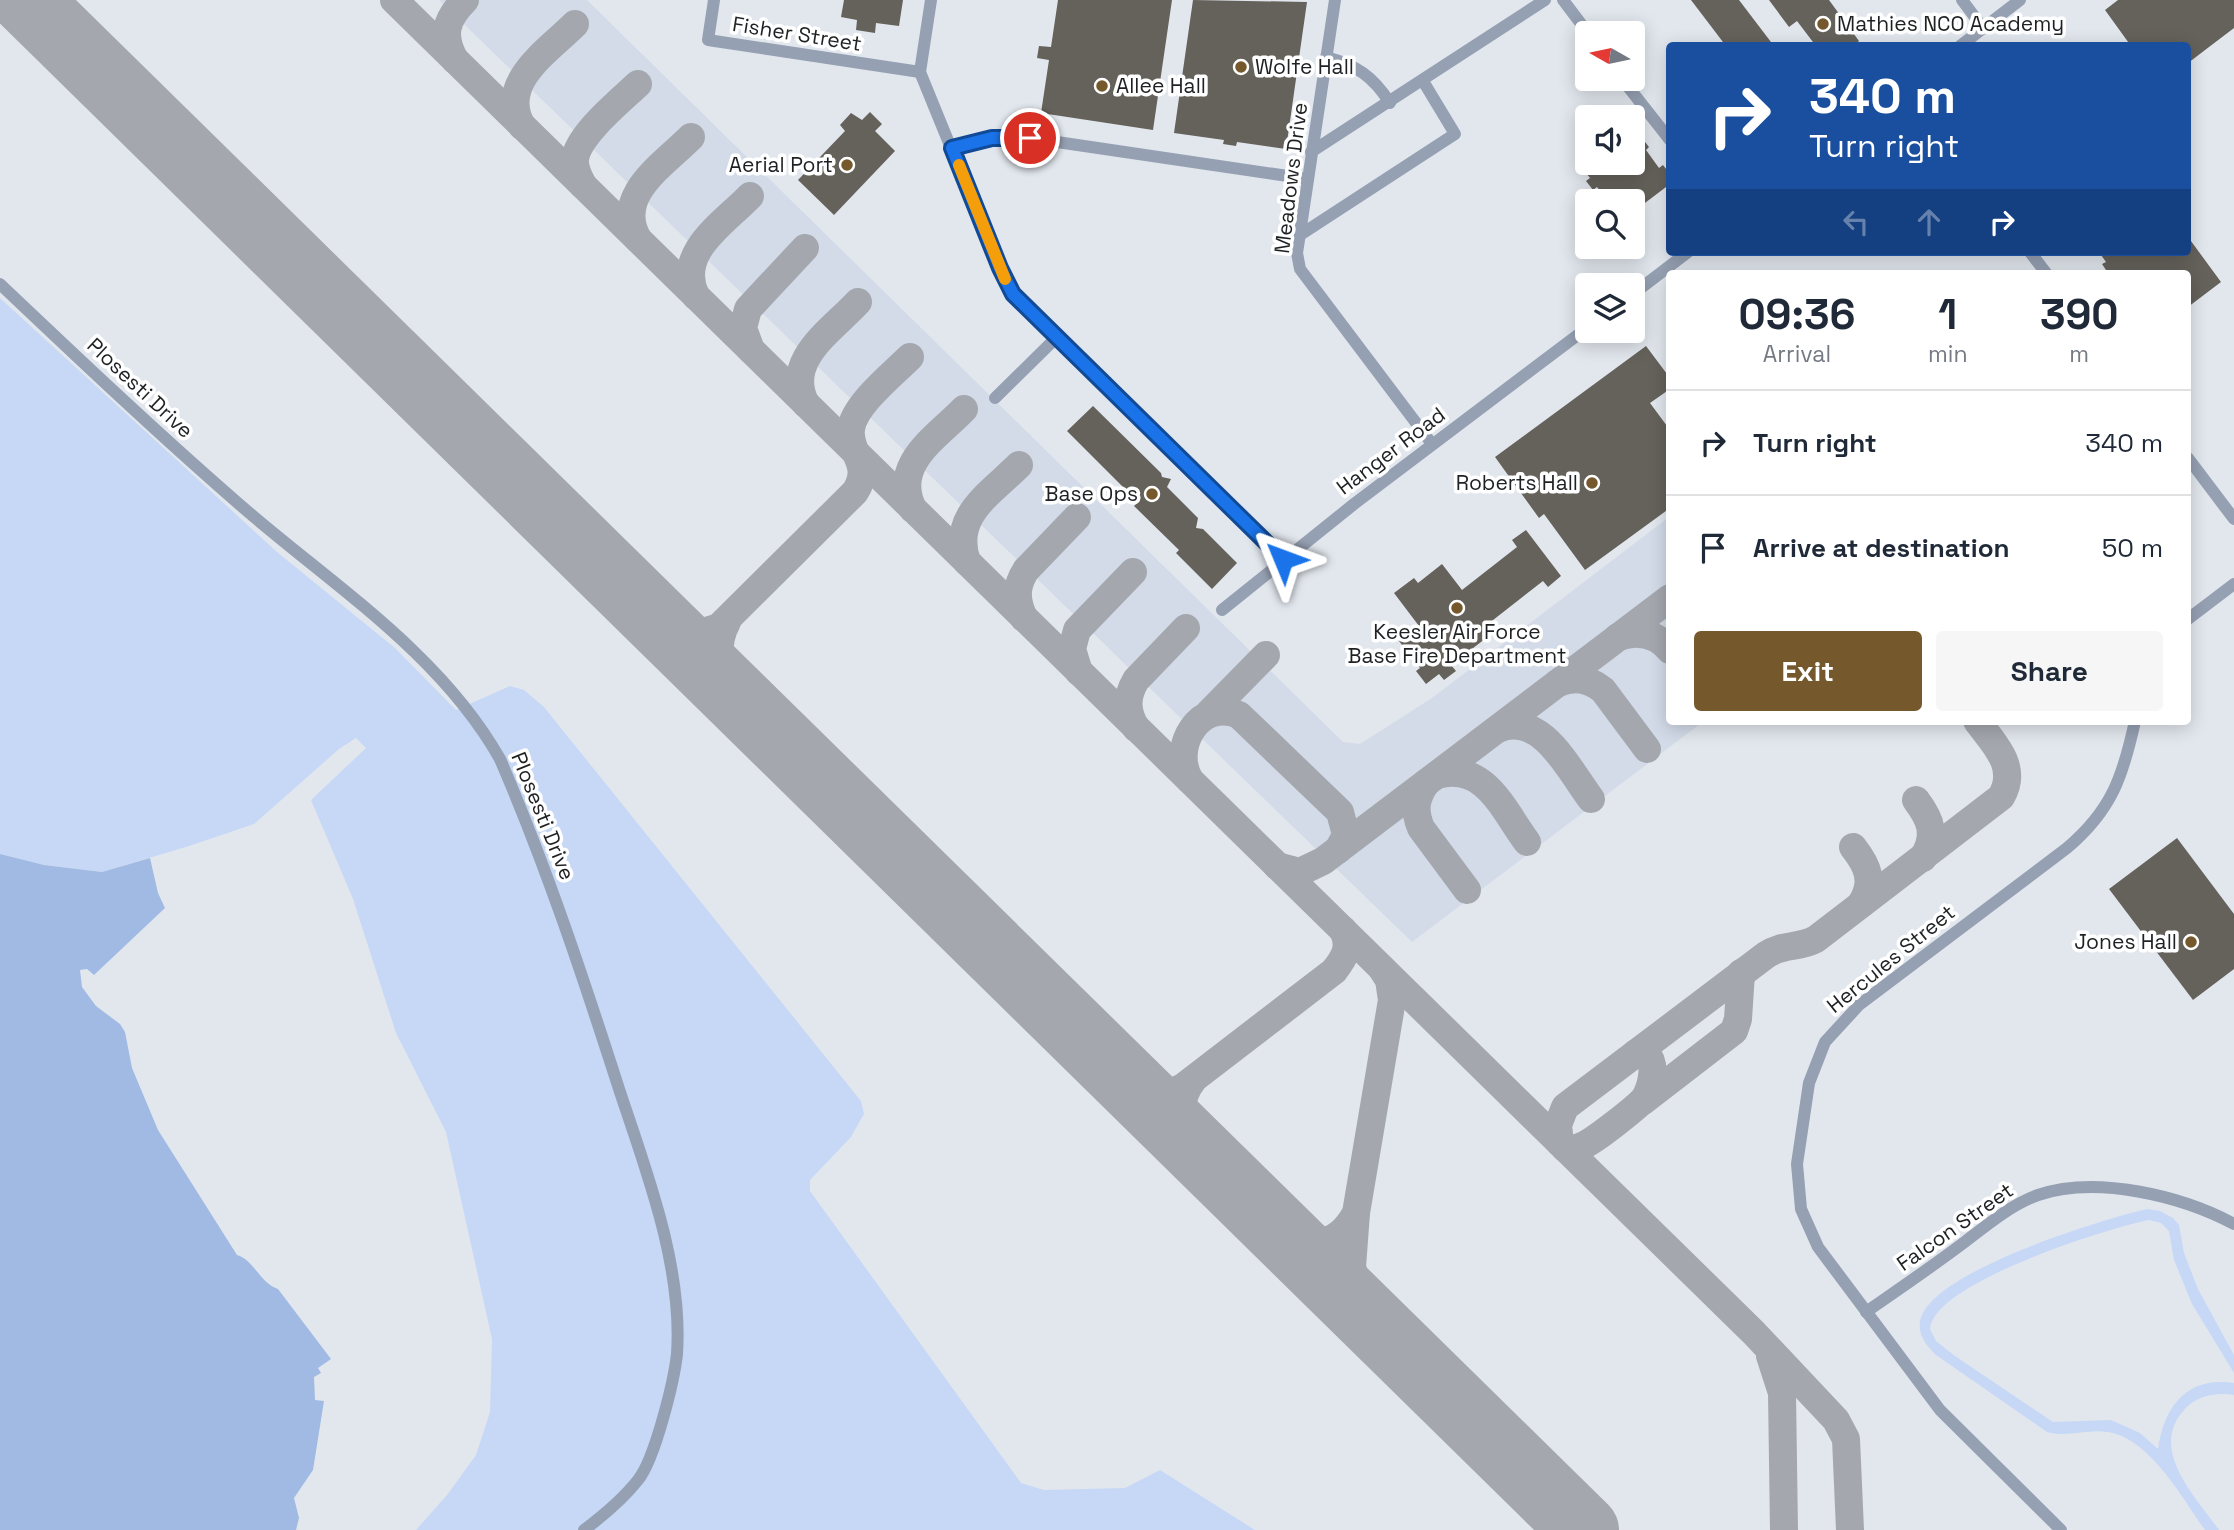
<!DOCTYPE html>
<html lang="en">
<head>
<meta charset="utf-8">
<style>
	:root { --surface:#fff; --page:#f6f6f7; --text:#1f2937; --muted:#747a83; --line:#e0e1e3; --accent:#75592c }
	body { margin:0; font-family:"Space Grotesk",sans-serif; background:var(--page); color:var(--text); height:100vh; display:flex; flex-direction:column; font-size:26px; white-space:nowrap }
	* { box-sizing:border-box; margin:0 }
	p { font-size:23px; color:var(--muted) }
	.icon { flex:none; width:38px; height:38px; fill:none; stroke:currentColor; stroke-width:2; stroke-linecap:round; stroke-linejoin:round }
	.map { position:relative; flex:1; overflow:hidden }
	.drawer { position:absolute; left:1666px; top:270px; width:525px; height:455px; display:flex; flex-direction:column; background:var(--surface); border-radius:7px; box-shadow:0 4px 18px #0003 }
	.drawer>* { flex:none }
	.banner { position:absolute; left:1666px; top:42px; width:525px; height:214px; border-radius:7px; box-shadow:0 4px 18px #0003; background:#1a4fa0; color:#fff; overflow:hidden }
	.needle { width:46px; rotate:279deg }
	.buttons { position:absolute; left:1575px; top:21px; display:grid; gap:14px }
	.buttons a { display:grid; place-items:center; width:70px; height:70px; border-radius:7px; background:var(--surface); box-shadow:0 4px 18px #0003; font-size:35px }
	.pin { position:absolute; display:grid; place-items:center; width:60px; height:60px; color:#fff; margin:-30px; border:4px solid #fff; border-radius:50%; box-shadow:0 2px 7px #0007 }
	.me { position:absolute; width:77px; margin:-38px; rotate:314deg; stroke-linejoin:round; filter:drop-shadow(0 0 5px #0008) }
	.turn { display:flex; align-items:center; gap:24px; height:147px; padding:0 28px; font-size:32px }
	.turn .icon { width:91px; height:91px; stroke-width:2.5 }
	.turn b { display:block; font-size:49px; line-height:60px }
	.lanes { display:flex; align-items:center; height:66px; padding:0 28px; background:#0003; justify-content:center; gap:35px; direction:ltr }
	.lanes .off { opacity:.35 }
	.eta { display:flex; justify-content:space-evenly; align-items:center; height:119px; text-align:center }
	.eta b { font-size:42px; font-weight:700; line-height:49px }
	.button { display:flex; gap:14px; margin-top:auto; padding:14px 28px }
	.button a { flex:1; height:80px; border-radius:7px; background:var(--accent); color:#fff; font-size:28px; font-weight:700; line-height:80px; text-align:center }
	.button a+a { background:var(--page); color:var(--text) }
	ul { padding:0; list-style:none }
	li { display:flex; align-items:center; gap:21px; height:105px; padding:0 28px; border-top:2px solid var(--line) }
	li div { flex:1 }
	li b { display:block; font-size:26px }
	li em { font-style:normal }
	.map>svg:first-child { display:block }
	.built { fill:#d3dbe9 }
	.green { fill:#c6d8f6 }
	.water { fill:#a0bae3 }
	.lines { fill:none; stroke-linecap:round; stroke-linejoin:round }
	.taxiway { stroke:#a4a8ae; stroke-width:28 }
	.runway { stroke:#a4a8ae; stroke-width:70 }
	.building { fill:#65615b }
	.minor { stroke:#95a0b2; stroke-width:12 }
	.route-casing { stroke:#114b97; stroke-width:18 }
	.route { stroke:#1a73e8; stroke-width:12 }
	.slow { stroke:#f59e0b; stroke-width:12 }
	.poi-dot { fill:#75592c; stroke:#fff; stroke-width:2.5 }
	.labels { text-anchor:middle; stroke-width:7; stroke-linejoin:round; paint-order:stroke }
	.poi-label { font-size:21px; fill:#1e2022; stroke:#fff; text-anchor:end }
	.street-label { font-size:21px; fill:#1e2022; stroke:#fff }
</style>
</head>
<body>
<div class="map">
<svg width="2234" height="1530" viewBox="0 0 2234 1530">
	<rect width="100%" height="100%" fill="#e2e7ee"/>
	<path class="built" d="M 439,0 L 587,0 L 1343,742 L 1360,744 L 1432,698 L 1669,517 L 1670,721 L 1704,721 L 1412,942 Z"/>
	<g class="green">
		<path d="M 0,298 L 277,552 L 395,648 L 456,710 L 510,686 L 524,690 L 544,707 L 861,1101 L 864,1114 L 851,1137 L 810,1180 L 810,1191 L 1021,1483 L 1044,1490 L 1125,1488 L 1160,1470 L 1255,1530 L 416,1530 L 447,1495 L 476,1455 L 490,1412 L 492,1339 L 446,1132 L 396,1033 L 353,899 L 311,800 L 366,748 L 356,738 L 339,749 L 254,824 L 189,846 L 102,872 L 44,865 L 0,854 Z"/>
		<path d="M 2147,1209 L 2160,1211 L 2173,1218 L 2179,1225 L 2184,1253 L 2198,1289 L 2234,1355 L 2234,1373 L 2192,1304 L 2174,1260 L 2169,1231 L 2161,1223 L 2149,1220 C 2108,1228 1933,1283 1930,1329 L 1936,1341 L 1955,1356 L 2053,1422 L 2111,1420 L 2140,1433 L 2158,1449 C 2164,1407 2186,1376 2234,1383 L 2234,1395 C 2216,1392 2196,1396 2184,1410 C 2148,1450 2196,1497 2219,1530 L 2205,1530 C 2183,1499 2149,1437 2107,1432 C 2087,1429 2068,1438 2047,1432 L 1936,1355 C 1927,1346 1918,1336 1920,1322 C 1926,1273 2103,1219 2147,1209 Z"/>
	</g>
	<path class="water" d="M 0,854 L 44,865 L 102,872 L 150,858 L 158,893 L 165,908 L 94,975 L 87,969 L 80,970 L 82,987 L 96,1006 L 120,1024 L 125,1032 L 132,1068 L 158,1130 L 237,1255 C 254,1260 260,1283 278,1289 L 331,1359 L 318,1368 L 321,1373 L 314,1377 L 315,1400 L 324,1401 L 313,1470 L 294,1498 L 299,1518 L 296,1530 L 0,1530 Z"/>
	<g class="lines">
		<g class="taxiway">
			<path d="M 394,0 L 1754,1333 L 1836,1420 L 1846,1439 L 1850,1530"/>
			<path d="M 455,60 C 441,35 446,19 465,0"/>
			<path d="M 522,126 C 497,83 548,51 575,24"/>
			<path d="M 583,185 C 579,177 574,169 575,159 C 578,135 620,101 638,84"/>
			<path d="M 638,239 C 613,196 663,165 691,137"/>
			<path d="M 696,296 C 675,253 723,224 750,196"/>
			<path d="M 751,350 L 743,328 L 748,309 L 805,248"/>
			<path d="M 806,404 C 783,361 831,331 858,302"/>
			<path d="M 913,509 C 891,464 936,438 964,409"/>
			<path d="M 967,562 C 951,516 989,495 1019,465"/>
			<path d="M 1024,618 C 1016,600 1015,587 1026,570 L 1077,517"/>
			<path d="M 727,622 C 715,644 719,666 728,689"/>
			<path d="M 666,628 C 684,637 700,634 719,627 L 855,492 C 873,464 848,454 851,429 C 854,405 893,374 910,357"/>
			<path d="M 1618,637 C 1638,630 1656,633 1670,650"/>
			<path d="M 1079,672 L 1072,649 L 1077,630 L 1133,572"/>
			<path d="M 1558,683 C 1575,676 1589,679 1603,690 L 1647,749"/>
			<path d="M 1209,713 L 1266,655"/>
			<path d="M 1136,728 C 1126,710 1126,697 1136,680 L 1186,628"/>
			<path d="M 1498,729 C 1541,710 1569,770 1591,799"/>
			<path d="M 1437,775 C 1485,762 1502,808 1527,842"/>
			<path d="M 1190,780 C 1170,747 1200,698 1239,715 L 1340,812 L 1346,835 L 1338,850"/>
			<path d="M 1426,783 C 1415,799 1414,811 1421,828 L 1467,890"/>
			<path d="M 1916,800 C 1931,820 1937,835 1923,858"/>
			<path d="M 1853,847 C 1868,866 1875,882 1861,904"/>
			<path d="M 1277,866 L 1300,872 L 1323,861 L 1670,598"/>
			<path d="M 1137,1090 C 1155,1100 1165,1096 1183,1087 L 1334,971 C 1345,957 1351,947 1343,930"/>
			<path d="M 1642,1102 L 1734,1031 L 1738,1019 L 1741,973"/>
			<path d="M 1188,1140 C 1181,1118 1178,1099 1193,1080"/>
			<path d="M 1560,1143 L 1558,1125 L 1565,1107 L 1766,955 C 1784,943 1798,949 1816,939 L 2001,797 C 2019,767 1994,744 1977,721"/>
			<path d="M 1565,1148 C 1571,1149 1576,1149 1582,1146 C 1593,1142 1636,1108 1644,1099 C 1651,1089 1656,1067 1649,1057 L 1636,1053"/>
			<path d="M 1356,1213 L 1352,1267 L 1368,1320"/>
			<path d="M 1280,1233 C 1315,1245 1336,1249 1356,1213 L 1392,1000 L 1389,980 L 1382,969"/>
			<path d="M 1770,1356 L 1782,1393 L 1784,1530"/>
		</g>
		<path class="runway" d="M 26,0 L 1584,1530"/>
	</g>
	<g class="building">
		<path d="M 844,0 L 903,0 L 899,26 L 876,23 L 875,33 L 856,30 L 857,20 L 841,17 Z"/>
		<path d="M 1058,0 L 1172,0 L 1153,130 L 1041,113 L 1049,60 L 1037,58 L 1039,46 L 1051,47 Z"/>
		<path d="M 1193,0 L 1307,2 L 1286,149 L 1237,142 L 1236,146 L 1223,144 L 1224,140 L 1174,133 Z"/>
		<path d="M 1691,0 L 1739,0 L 1774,46 L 1726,46 Z"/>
		<path d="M 1769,0 L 1829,0 L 1859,41 L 1853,46 L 1816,46 L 1797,21 L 1789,27 Z"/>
		<path d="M 2118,0 L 2234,0 L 2234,28 L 2188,63 L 2188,46 L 2131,46 L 2105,10 Z"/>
		<path d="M 870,112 L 882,124 L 875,131 L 895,151 L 834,215 L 798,180 L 845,131 L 840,125 L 851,113 L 862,120 Z"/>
		<path d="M 1638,133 L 1649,147 L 1646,150 L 1659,168 L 1663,165 L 1670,174 L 1666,177 L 1670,184 L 1633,212 L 1633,201 L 1608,201 L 1597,187 L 1593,190 L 1586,181 L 1590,178 L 1578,163 L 1633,163 L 1633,137 Z"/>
		<path d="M 2188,237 L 2221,282 L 2188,307 L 2188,273 L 2108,273 L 2102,264 L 2106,262 L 2099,252 L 2188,252 Z"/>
		<path d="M 1646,346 L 1670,378 L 1670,389 L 1650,403 L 1670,430 L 1670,508 L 1585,570 L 1544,514 L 1539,518 L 1495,457 Z"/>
		<path d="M 1093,406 L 1161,473 L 1162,477 L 1171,479 L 1167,487 L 1198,518 L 1196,528 L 1203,529 L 1237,563 L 1212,589 L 1176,553 L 1179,550 L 1134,506 L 1138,502 L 1067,431 Z"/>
		<path d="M 1526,530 L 1561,576 L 1548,587 L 1543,581 L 1488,624 L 1494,632 L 1451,665 L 1456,671 L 1444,680 L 1439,674 L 1426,684 L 1416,671 L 1420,668 L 1399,641 L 1419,626 L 1394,593 L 1414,578 L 1418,583 L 1442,564 L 1462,590 L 1517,547 L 1512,540 Z"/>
		<path d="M 2177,838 L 2234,914 L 2234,969 L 2193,1000 L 2109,889 Z"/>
	</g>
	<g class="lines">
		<g class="minor">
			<path d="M 714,0 L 708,40 L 920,72"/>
			<path d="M 931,0 L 920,72 L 1000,268 L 1013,294 L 1283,559"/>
			<path d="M 1335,0 L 1297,253 L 1300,269 L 1432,444"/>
			<path d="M 1563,0 L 1588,33"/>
			<path d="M 1962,0 L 1983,28"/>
			<path d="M 1960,46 L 2020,0"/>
			<path d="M 1326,57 C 1356,65 1373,76 1390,103"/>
			<path d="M 1622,79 L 1670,140"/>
			<path d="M 952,148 L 992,138 L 1030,138 L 1308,179"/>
			<path d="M 1311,152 L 1545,0"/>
			<path d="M 1300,235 L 1455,134 L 1423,81"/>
			<path d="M 2030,252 L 2046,273"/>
			<path d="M 0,284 C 76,356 152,428 231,497 C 323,579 438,649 500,759 C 547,868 584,980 620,1092 C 647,1173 683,1267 677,1354 C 674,1381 655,1459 638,1480 C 623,1499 604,1515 584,1530"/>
			<path d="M 1633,294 L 1688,252"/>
			<path d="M 995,398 L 1057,337"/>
			<path d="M 2188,458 L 2234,519"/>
			<path d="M 1222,610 L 1354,504 L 1587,328"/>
			<path d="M 2188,619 L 2234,584"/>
			<path d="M 1866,1312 C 1899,1289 1933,1266 1966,1241 C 1988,1224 2011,1205 2038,1195 C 2096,1175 2182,1196 2234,1224"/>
			<path d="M 2061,1530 L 1940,1410 L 1818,1247 L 1801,1209 L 1797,1164 L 1809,1083 L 1825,1042 L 1859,1005 L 2067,848 C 2112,810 2123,776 2135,721"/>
		</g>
	</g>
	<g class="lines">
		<defs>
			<path id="route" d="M 1030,138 L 992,138 L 952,148 L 1000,268 L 1013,294 L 1283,559"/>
		</defs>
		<use href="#route" class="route-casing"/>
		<use href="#route" class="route"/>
		<path class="slow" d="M 959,165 L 1005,279"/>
	</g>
	<g class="poi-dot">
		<circle cx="1823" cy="24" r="7"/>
		<circle cx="1241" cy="67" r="7"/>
		<circle cx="1102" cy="86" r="7"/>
		<circle cx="847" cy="165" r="7"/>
		<circle cx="1592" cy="483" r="7"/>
		<circle cx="1152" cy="494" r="7"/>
		<circle cx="1457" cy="608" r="7"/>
		<circle cx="2191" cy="942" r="7"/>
	</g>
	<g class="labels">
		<g class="poi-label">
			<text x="1837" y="31" text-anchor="start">Mathies NCO Academy</text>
			<text x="1255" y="74" text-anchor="start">Wolfe Hall</text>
			<text x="1116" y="93" text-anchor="start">Allee Hall</text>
			<text x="833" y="172">Aerial Port</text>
			<text x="1578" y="490">Roberts Hall</text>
			<text x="1138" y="501">Base Ops</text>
			<text x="1457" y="639" text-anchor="middle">Keesler Air Force<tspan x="1457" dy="24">Base Fire Department</tspan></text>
			<text x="2177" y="949">Jones Hall</text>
		</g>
		<g class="street-label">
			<text transform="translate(797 34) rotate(9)" y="7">Fisher Street</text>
			<text transform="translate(1291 178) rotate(-83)" y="7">Meadows Drive</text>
			<text transform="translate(140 388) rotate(43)" y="7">Plosesti Drive</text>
			<text transform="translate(1391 451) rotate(-37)" y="7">Hanger Road</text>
			<text transform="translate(543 816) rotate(68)" y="7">Plosesti Drive</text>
			<text transform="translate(1891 959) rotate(-39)" y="7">Hercules Street</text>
			<text transform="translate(1955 1227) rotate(-35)" y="7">Falcon Street</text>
		</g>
	</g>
</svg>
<div class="buttons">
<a><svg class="needle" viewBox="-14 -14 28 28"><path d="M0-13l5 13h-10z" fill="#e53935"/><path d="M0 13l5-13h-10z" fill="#747a83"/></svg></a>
<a><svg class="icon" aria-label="sound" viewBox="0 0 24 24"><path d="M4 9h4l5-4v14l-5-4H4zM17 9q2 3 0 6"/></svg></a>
<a><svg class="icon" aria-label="search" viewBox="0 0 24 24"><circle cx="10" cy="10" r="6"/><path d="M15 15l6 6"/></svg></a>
<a><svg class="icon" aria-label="layers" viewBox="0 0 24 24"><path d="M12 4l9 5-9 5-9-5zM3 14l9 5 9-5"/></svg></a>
</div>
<div class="pin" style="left:1030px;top:138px;background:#d93025"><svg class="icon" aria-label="arrive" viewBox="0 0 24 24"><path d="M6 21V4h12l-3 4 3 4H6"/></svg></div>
<svg class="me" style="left:1283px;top:559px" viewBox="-20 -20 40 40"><path d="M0-17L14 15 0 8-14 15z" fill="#1a73e8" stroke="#fff" stroke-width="4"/></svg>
<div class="banner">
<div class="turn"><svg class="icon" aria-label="right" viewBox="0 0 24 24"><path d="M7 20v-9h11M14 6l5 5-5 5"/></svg><div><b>340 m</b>Turn right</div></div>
<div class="lanes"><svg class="icon off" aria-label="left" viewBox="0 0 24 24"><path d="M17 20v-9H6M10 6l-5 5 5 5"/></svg><svg class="icon off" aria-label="ahead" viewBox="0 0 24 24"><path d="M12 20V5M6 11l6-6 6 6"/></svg><svg class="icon" aria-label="right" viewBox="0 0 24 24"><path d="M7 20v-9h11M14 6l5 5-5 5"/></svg></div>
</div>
<section class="drawer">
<div class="eta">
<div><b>09:36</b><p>Arrival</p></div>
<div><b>1</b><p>min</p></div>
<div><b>390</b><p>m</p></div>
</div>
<ul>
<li><svg class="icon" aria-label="right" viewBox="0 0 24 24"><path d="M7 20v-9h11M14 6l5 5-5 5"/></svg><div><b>Turn right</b></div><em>340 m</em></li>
<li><svg class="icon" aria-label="arrive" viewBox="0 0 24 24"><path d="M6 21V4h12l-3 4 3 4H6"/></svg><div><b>Arrive at destination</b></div><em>50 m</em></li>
</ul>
<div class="button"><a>Exit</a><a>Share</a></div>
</section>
</div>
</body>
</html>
